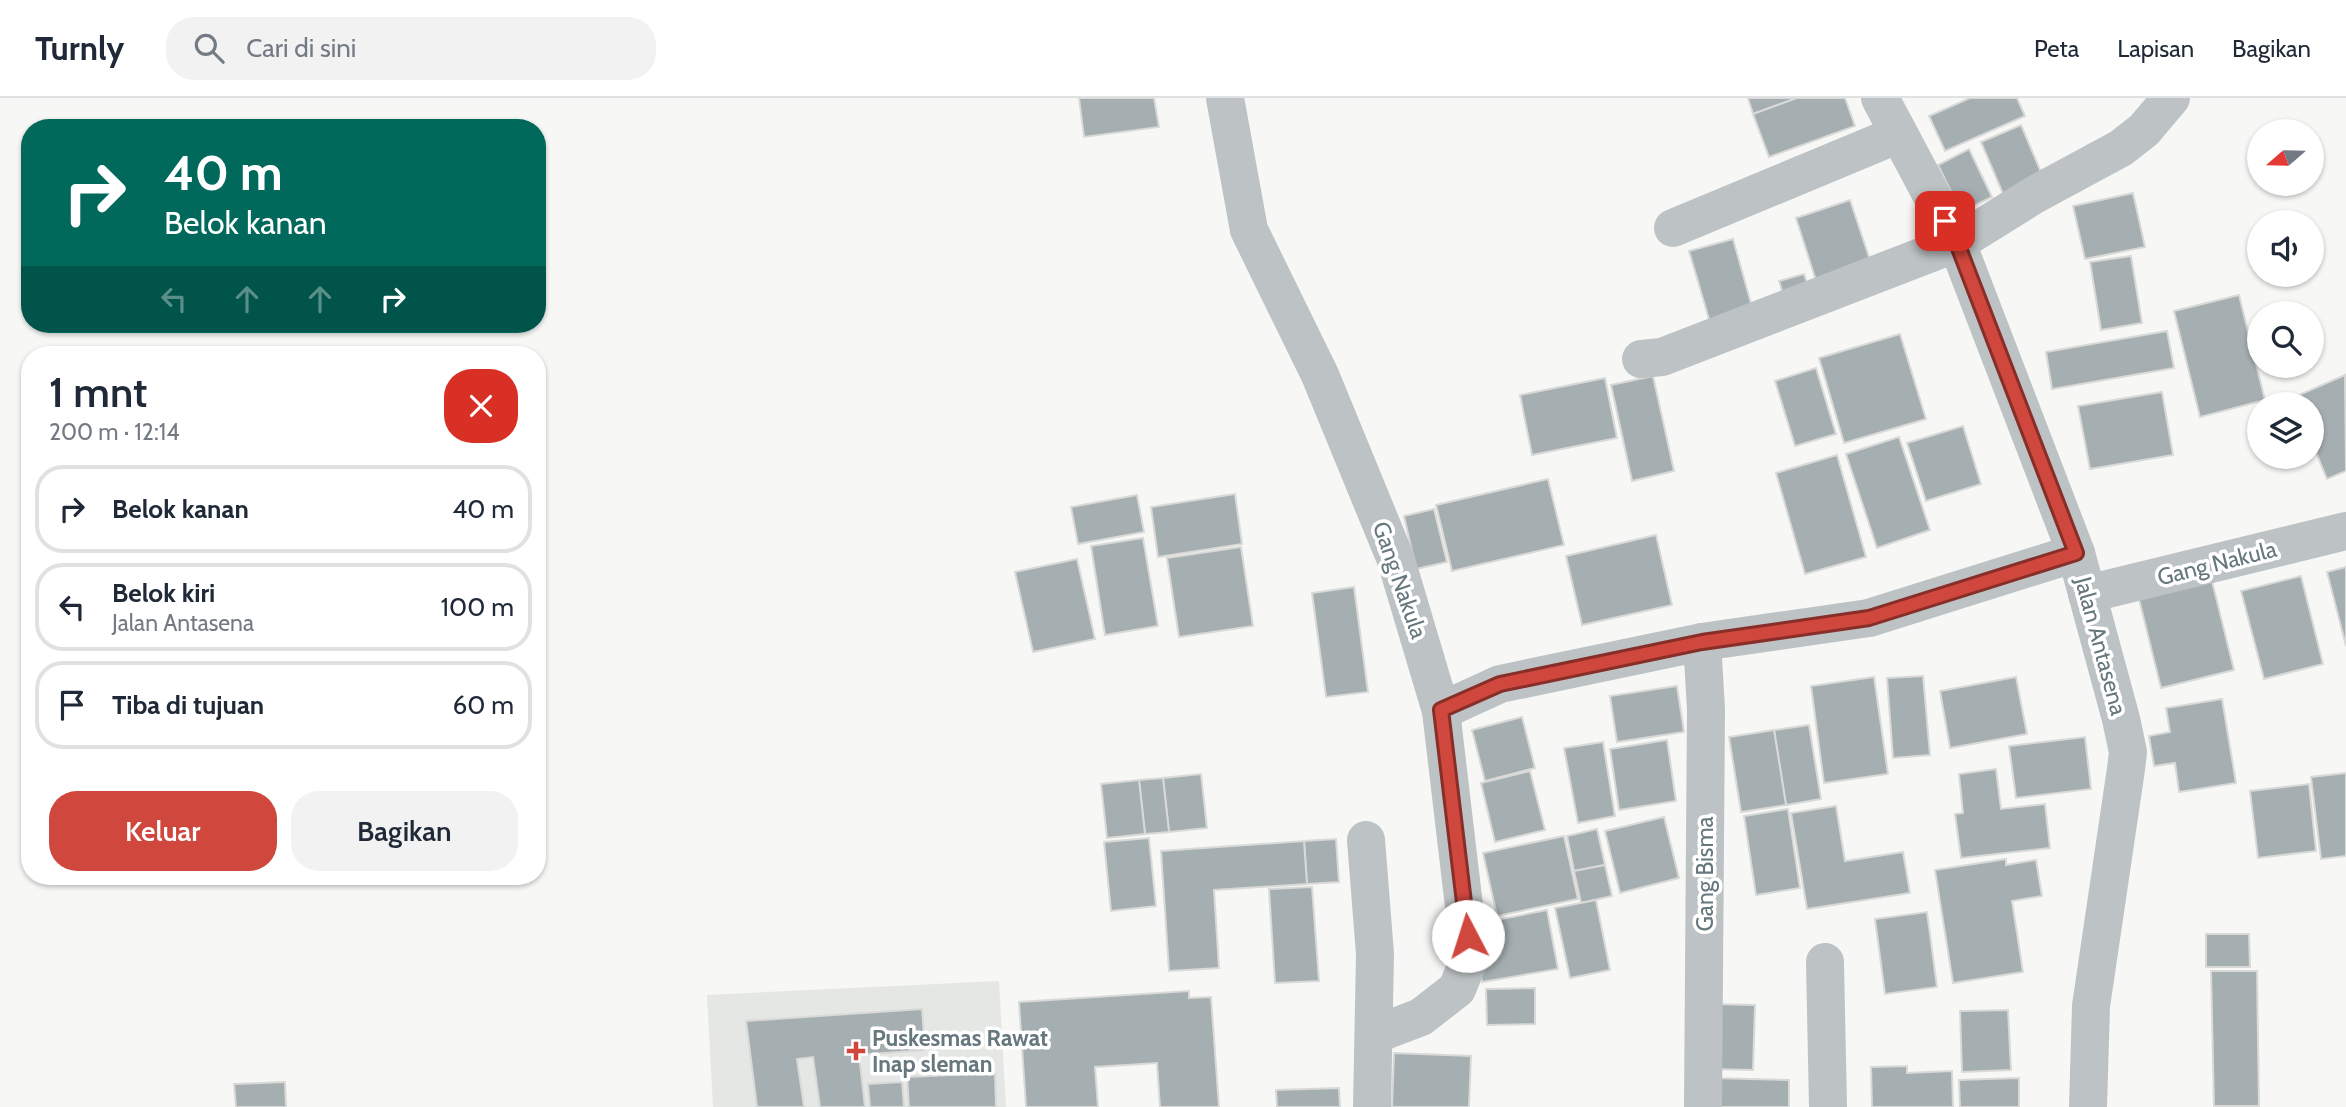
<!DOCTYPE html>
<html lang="id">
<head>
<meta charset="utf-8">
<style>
	:root { --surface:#fff; --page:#f2f2f3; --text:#1f2937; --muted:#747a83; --line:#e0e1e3; --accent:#d0473d }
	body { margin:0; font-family:Cabin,sans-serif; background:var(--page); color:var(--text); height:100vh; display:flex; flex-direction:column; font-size:26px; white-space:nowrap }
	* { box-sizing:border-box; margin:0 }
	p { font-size:23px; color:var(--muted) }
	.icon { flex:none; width:38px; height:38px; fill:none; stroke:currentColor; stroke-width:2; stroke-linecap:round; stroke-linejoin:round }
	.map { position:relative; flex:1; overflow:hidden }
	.details { position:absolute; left:21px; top:248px; width:525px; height:539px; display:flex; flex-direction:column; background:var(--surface); border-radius:28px; box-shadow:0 2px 5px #0004 }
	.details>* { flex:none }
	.hud { position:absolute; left:21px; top:21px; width:525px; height:214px; border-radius:28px; box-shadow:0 2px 5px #0004; background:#00695c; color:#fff; overflow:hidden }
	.needle { width:46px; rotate:250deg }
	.controls { position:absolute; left:2247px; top:21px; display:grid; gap:14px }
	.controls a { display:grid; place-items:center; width:77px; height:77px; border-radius:50%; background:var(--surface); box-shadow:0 2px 5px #0004; font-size:35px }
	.pin { position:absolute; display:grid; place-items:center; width:60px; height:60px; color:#fff; margin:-30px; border-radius:14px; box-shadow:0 4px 10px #0006 }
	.me { position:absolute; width:77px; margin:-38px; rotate:355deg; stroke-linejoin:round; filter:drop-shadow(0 0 5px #0008) }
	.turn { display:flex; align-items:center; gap:24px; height:147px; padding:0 28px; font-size:32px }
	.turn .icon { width:91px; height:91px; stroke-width:2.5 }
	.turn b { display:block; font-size:49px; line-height:60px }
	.lanes { display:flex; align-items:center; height:66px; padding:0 28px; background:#0003; justify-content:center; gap:35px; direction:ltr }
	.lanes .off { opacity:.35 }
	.round { display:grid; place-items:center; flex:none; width:74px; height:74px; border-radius:28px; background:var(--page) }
	.summary { display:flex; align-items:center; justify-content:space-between; height:119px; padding:0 28px }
	h1 { font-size:42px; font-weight:600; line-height:52px }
	.primary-button { display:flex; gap:14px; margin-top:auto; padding:14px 28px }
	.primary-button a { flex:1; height:80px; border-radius:28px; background:var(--accent); color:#fff; font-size:28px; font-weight:600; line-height:80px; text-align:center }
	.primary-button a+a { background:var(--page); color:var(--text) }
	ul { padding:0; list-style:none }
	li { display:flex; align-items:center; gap:21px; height:88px; margin:0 14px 10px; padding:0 14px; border:4px solid var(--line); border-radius:28px }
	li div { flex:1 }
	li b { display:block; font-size:26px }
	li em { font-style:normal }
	header { display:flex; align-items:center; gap:42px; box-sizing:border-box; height:98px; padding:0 35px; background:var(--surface); border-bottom:2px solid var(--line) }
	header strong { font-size:33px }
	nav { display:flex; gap:38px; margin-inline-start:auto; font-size:24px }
	.search { width:490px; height:63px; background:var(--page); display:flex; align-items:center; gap:18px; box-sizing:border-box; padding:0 24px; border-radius:28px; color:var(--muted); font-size:26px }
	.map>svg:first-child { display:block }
	.built { fill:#e5e7e5 }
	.building { fill:#a5aeb1; stroke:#d9d9d7; stroke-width:2 }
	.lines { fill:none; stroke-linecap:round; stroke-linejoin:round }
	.street { stroke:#bdc2c4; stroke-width:38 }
	.route-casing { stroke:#872e28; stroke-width:18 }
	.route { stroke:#d0473d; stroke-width:12 }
	.poi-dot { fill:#d0473d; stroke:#fff; stroke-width:2.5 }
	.labels { text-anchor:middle; stroke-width:7; stroke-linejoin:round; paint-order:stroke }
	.street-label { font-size:23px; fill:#66777d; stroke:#fff }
	.poi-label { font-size:23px; font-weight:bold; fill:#66777d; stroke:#fff; text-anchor:start }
</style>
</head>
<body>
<header>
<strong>Turnly</strong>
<div class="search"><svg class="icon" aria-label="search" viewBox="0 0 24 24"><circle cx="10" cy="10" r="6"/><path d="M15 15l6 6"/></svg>Cari di sini</div>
<nav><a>Peta</a><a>Lapisan</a><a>Bagikan</a></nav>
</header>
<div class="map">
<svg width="2346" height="1009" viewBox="0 0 2346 1009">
	<rect width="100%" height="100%" fill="#f7f7f5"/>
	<path class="built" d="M 999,883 L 1006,1009 L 713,1009 L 707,897 Z"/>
	<g class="building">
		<path d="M 1079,0 L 1154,0 L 1159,29 L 1084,39 Z"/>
		<path d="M 1748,0 L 1797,0 L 1753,16 Z"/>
		<path d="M 1797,0 L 1845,0 L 1855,28 L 1769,59 L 1753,16 Z"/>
		<path d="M 1970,0 L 2017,0 L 2025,18 L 1945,53 L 1929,18 Z"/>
		<path d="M 2021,27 L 2046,86 L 2006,103 L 1981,44 Z"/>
		<path d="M 1969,51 L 1992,99 L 1961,114 L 1938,67 Z"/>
		<path d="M 2133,95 L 2145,149 L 2085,161 L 2073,108 Z"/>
		<path d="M 1850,102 L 1873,171 L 1818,189 L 1796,120 Z"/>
		<path d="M 1733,141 L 1754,216 L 1711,228 L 1689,153 Z"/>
		<path d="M 2131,158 L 2142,225 L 2101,232 L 2090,164 Z"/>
		<path d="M 1804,176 L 1809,191 L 1784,199 L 1779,183 Z"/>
		<path d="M 2239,197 L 2265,302 L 2200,319 L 2174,213 Z"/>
		<path d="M 2167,233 L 2174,270 L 2052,291 L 2046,254 Z"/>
		<path d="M 1900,236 L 1926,321 L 1844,345 L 1819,260 Z"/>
		<path d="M 1816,270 L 1836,336 L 1795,348 L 1775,283 Z"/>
		<path d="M 2345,277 L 2346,373 L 2327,381 L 2312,345 L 2312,306 L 2295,306 L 2292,300 Z"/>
		<path d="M 1653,278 L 1674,373 L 1632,383 L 1611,287 Z"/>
		<path d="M 1605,280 L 1617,340 L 1532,357 L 1520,297 Z"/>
		<path d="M 2162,294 L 2173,357 L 2090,371 L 2078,308 Z"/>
		<path d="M 1963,328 L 1981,386 L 1926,403 L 1907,345 Z"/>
		<path d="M 1899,339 L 1930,432 L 1877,450 L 1846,356 Z"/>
		<path d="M 1837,357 L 1866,459 L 1805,476 L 1776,375 Z"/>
		<path d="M 1548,381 L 1564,447 L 1452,473 L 1436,407 Z"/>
		<path d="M 1235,396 L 1242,446 L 1158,459 L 1151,409 Z"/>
		<path d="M 1137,397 L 1144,434 L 1078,446 L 1071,409 Z"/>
		<path d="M 1434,411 L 1447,464 L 1416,471 L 1404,418 Z"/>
		<path d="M 1656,437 L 1672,507 L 1582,527 L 1566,458 Z"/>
		<path d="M 1143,440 L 1158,528 L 1105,537 L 1091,448 Z"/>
		<path d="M 1241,449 L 1253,528 L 1179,539 L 1167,460 Z"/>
		<path d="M 1077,461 L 1095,541 L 1033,554 L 1015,474 Z"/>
		<path d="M 2346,469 L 2346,548 L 2327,474 Z"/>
		<path d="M 2209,471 L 2234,572 L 2161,590 L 2136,489 Z"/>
		<path d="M 2301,478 L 2323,566 L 2264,581 L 2241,493 Z"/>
		<path d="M 1354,489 L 1368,594 L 1326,599 L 1312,495 Z"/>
		<path d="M 1923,578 L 1930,657 L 1893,660 L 1887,580 Z"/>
		<path d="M 1874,579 L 1888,676 L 1824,685 L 1811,588 Z"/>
		<path d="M 2016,579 L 2027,636 L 1950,650 L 1940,593 Z"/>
		<path d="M 1677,588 L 1684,634 L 1617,644 L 1610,598 Z"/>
		<path d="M 2222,601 L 2236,685 L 2179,694 L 2175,665 L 2154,668 L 2149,638 L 2170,634 L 2166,610 Z"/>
		<path d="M 1522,619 L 1535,670 L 1485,683 L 1472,632 Z"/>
		<path d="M 1809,627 L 1821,701 L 1786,707 L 1774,632 Z"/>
		<path d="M 1774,632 L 1786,707 L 1741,714 L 1729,639 Z"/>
		<path d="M 2085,639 L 2091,691 L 2016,700 L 2009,648 Z"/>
		<path d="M 1667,642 L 1676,703 L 1619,712 L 1610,651 Z"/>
		<path d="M 1603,644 L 1615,718 L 1578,725 L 1564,650 Z"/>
		<path d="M 1996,671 L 2001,711 L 2045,706 L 2050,750 L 1961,760 L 1955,716 L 1963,715 L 1959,676 Z"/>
		<path d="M 1530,673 L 1545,732 L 1495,744 L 1481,685 Z"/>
		<path d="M 2346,675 L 2346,758 L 2321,761 L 2311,679 Z"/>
		<path d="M 1201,676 L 1207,730 L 1169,734 L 1163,680 Z"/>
		<path d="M 1163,680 L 1169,734 L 1145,736 L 1139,682 Z"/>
		<path d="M 1139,682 L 1145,736 L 1107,740 L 1101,686 Z"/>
		<path d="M 2309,686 L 2316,753 L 2258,760 L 2250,693 Z"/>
		<path d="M 1836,708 L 1845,763 L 1903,754 L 1910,795 L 1807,811 L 1791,715 Z"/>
		<path d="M 1788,711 L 1800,790 L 1756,797 L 1744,718 Z"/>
		<path d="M 1664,719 L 1679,780 L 1620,795 L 1605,733 Z"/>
		<path d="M 1597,731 L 1605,767 L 1574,773 L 1567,738 Z"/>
		<path d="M 1564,738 L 1578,801 L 1497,818 L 1483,755 Z"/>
		<path d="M 1149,740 L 1156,808 L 1111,813 L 1104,744 Z"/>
		<path d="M 1336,741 L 1339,784 L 1307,786 L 1304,743 Z"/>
		<path d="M 1304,743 L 1307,786 L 1214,792 L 1219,870 L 1169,873 L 1161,753 Z"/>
		<path d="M 2006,761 L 2006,767 L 2036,762 L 2042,798 L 2012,803 L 2023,874 L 1953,885 L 1935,772 Z"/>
		<path d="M 1605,767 L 1612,798 L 1581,805 L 1574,773 Z"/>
		<path d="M 1312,789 L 1319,883 L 1275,885 L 1269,791 Z"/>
		<path d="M 1596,802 L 1610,872 L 1570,880 L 1555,810 Z"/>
		<path d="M 1547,812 L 1558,871 L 1482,884 L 1471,827 Z"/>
		<path d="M 1927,814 L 1937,889 L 1885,896 L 1875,821 Z"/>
		<path d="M 2206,836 L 2249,836 L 2250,869 L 2206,869 Z"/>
		<path d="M 2211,873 L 2257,873 L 2259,1008 L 2214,1008 Z"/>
		<path d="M 1535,890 L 1535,926 L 1487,927 L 1486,891 Z"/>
		<path d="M 1189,893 L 1189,900 L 1211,899 L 1219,1009 L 1160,1009 L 1157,965 L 1095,969 L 1098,1009 L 1026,1009 L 1019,904 Z"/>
		<path d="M 1711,906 L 1755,907 L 1753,972 L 1710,971 Z"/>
		<path d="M 922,911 L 925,952 L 859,957 L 865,1009 L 820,1009 L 813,959 L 797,961 L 804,1009 L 757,1009 L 746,923 Z"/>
		<path d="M 2008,912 L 2011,972 L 1962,974 L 1960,913 Z"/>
		<path d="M 1394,955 L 1471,958 L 1469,1009 L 1392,1009 Z"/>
		<path d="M 1907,968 L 1907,975 L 1952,973 L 1953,1009 L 1872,1009 L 1871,969 Z"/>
		<path d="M 995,975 L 996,1009 L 909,1009 L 907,979 Z"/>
		<path d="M 1712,980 L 1789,982 L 1789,1009 L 1711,1009 Z"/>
		<path d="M 2019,980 L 2019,1009 L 1960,1009 L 1959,982 Z"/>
		<path d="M 285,984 L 286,1009 L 236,1009 L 234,986 Z"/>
		<path d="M 902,984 L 904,1009 L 870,1009 L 868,986 Z"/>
		<path d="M 1339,990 L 1340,1009 L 1277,1009 L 1276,992 Z"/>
	</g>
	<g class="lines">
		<g class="street">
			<path d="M 1225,0 L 1249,132 L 1320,277 L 1396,462 L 1441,613 L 1470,859 L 1457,891 L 1421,919 L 1374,937"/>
			<path d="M 1880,0 L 1957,145 L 2076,455 L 2121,621 L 2128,654 L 2126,671 L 2091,908 L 2088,1009"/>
			<path d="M 1673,130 L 1899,36"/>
			<path d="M 1641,261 L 1662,259 L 1957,145 L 2034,97 L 2121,50 L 2144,32 L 2171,0"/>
			<path d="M 2087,496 L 2346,433"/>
			<path d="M 1702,544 L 1706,611 L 1703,1009"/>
			<path d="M 1441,613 L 1500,586 L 1702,544 L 1869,520 L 2076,455"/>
			<path d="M 1366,742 L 1375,856 L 1372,1009"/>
			<path d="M 1825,864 L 1828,1009"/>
		</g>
	</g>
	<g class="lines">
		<defs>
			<path id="route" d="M 1468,838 L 1441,612 L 1500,586 L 1702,544 L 1869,520 L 2076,455 L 1957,145 L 1945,123"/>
		</defs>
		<use href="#route" class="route-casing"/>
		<use href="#route" class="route"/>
	</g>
	<path class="poi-dot" d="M852.5 942.5h7v7h7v7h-7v7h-7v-7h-7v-7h7z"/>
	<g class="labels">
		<g class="street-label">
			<text transform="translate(2217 465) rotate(-14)" y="8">Gang Nakula</text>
			<text transform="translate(1400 482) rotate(71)" y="8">Gang Nakula</text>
			<text transform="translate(2101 548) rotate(75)" y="8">Jalan Antasena</text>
			<text transform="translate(1705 776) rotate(-90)" y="8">Gang Bisma</text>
		</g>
		<g class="poi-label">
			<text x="872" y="948">Puskesmas Rawat<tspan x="872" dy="26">Inap sleman</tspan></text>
		</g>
	</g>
</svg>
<div class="controls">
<a><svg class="needle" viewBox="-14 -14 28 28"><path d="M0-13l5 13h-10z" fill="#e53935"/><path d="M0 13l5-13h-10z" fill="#747a83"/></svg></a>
<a><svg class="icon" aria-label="sound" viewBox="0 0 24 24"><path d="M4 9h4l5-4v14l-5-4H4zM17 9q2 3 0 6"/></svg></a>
<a><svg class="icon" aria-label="search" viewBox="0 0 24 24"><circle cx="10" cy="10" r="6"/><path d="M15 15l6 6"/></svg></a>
<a><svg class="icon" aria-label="layers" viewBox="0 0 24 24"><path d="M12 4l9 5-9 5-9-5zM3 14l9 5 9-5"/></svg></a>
</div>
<div class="pin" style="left:1945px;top:123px;background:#d93025"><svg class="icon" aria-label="arrive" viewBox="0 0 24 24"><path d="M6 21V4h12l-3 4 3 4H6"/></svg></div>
<svg class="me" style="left:1468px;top:838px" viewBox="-20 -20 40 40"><circle r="19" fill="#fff"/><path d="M0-13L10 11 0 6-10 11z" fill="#d0473d"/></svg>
<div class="hud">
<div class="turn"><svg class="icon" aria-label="right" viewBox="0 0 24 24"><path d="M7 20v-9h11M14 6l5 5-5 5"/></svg><div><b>40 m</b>Belok kanan</div></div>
<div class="lanes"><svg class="icon off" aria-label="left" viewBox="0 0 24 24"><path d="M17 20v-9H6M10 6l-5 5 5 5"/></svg><svg class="icon off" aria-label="ahead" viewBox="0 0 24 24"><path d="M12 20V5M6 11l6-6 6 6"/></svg><svg class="icon off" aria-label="ahead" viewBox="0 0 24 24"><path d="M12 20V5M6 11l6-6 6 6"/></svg><svg class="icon" aria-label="right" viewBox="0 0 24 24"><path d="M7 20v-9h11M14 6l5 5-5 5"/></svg></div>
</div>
<section class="details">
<div class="summary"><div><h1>1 mnt</h1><p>200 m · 12:14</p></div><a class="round" style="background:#d93025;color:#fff"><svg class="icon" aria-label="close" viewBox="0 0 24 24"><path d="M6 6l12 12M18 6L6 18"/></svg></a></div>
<ul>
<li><svg class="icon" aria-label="right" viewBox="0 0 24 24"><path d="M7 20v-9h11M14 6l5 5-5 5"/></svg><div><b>Belok kanan</b></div><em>40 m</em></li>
<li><svg class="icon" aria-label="left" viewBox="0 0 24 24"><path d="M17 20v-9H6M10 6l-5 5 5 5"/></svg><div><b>Belok kiri</b><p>Jalan Antasena</p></div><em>100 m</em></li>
<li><svg class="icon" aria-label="arrive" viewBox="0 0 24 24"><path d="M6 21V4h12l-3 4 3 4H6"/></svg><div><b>Tiba di tujuan</b></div><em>60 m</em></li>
</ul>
<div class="primary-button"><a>Keluar</a><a>Bagikan</a></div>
</section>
</div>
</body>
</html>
